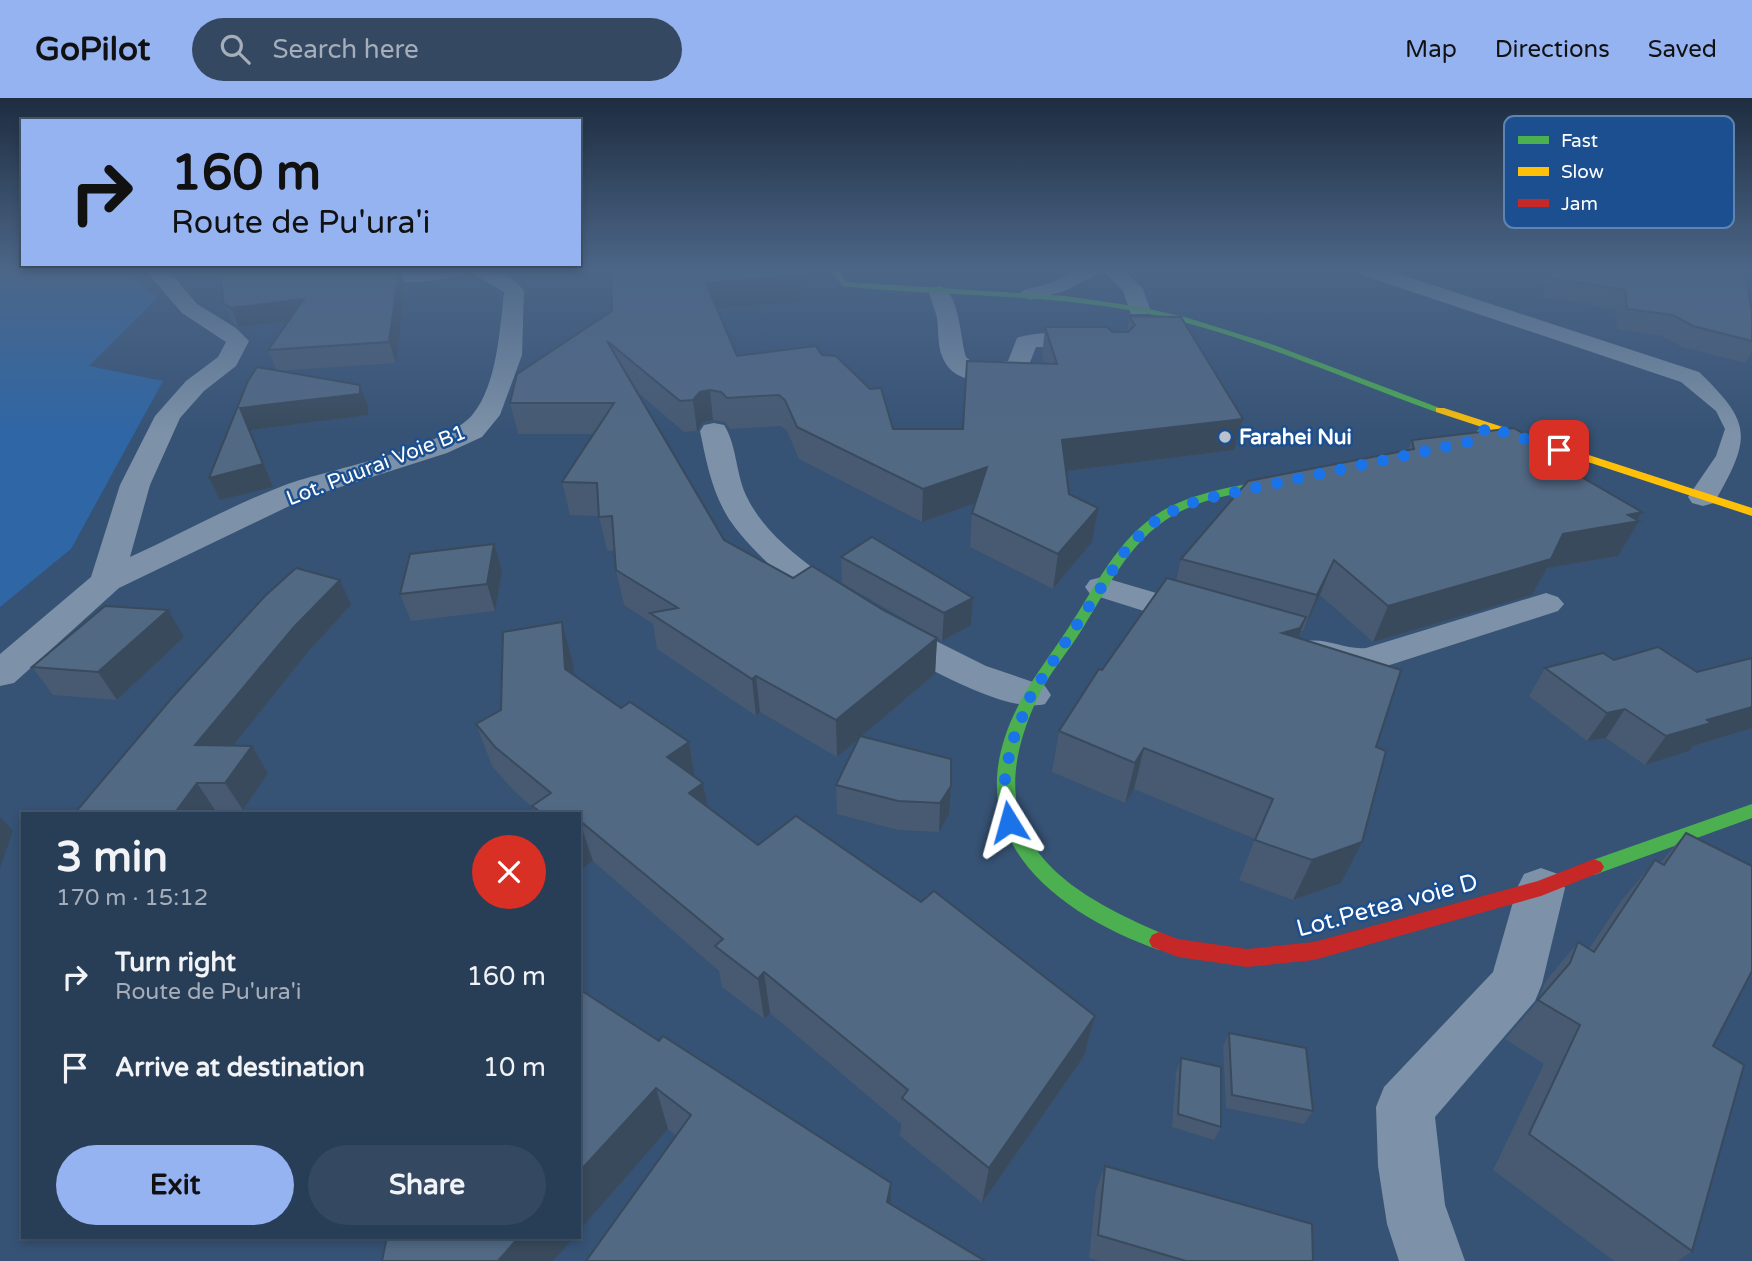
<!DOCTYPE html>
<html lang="en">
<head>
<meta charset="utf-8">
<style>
	:root { --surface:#283e57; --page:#344961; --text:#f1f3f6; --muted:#a5aeba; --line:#44576d; --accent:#95b2f1 }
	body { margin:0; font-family:"Varela Round",sans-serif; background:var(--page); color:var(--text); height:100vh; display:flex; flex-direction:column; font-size:26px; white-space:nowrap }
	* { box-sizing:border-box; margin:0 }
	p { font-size:23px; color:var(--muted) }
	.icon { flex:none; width:38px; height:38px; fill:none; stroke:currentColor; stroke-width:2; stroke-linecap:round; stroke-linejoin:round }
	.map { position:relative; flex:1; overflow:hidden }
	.drawer { position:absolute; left:21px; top:714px; width:560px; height:427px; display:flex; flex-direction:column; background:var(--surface); border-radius:0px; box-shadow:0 4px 10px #0003,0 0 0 2px var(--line) }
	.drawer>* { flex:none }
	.guide { position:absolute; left:21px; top:21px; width:560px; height:147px; border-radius:0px; box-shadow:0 4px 10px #0003,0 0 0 2px var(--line); background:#95b2f1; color:#111; overflow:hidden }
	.pin { position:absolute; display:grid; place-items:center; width:60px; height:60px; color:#fff; margin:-30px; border-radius:14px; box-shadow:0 4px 10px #0006 }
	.me { position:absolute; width:77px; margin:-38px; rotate:352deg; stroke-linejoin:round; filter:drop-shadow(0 0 5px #0008) }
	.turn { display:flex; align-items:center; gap:24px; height:147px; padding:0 35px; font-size:32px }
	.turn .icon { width:91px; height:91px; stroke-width:2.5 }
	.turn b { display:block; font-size:49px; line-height:60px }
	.round { display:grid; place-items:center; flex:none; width:74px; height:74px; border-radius:37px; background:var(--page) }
	.summary { display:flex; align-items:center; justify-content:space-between; height:119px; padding:0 35px }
	h1 { font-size:42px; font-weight:700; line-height:52px }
	.primary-button { display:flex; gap:14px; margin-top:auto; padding:14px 35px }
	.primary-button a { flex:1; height:80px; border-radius:42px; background:var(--accent); color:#111; font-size:28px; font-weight:700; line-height:80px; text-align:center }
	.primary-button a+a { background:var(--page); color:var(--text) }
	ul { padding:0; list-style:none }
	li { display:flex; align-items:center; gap:21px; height:91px; padding:0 35px }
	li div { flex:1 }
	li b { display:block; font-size:26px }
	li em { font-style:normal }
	header { display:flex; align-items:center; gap:42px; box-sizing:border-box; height:98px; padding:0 35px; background:var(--accent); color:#111 }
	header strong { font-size:33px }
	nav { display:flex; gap:38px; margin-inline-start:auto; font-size:24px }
	.search { width:490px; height:63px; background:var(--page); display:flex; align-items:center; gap:18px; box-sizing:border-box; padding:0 24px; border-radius:38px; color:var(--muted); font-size:26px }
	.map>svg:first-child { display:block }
	.green { fill:#2f66a5 }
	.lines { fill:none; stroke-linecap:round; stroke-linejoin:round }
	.street { fill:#7d92a8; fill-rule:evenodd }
	.fast { fill:#4caf50; fill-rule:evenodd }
	.slow { fill:#ffc107; fill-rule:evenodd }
	.jam { fill:#c62828; fill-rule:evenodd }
	.wall { fill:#475a72 }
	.shaded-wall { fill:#394a5c }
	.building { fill:#526984; stroke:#394a5c; stroke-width:2 }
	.route { stroke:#1a73e8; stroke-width:12; stroke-dasharray:0 21.6 }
	.poi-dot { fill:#b9c2ce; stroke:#1b4f8f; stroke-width:2.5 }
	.labels { text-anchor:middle; stroke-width:5; stroke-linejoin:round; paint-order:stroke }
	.far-poi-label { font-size:21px; font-weight:bold; fill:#fff; stroke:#1b4f8f; text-anchor:start }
	.far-street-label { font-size:21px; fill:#fff; stroke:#1b4f8f }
	.street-label { font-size:24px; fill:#fff; stroke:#1b4f8f }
	.key { fill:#1b4f8f; stroke:#5f84b1; stroke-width:2 }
	.key-label { font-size:19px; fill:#fff }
</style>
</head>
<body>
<header>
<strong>GoPilot</strong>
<div class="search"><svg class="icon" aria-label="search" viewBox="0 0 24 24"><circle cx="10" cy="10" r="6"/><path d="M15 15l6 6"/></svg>Search here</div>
<nav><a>Map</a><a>Directions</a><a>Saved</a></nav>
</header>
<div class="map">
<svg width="1752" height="1163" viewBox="0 0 1752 1163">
	<rect width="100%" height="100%" fill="#365274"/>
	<path class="green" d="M 0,173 L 122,173 L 158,199 L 89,268 L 163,283 L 71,451 L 0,509 Z"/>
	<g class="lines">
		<g class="street">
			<path d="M 146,173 L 169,173 L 197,206 L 236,230 L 249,243 L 236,268 L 204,293 L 180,320 L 150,387 L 130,459 C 181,436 232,407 285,387 C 329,371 446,350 473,316 C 497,287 500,230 504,194 L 469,173 C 492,173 510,173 524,193 L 522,257 L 500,317 L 482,339 L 447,355 L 306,400 L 119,490 L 14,585 L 0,588 L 0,556 L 91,479 L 120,387 L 155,318 L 186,283 L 218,259 L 226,244 L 182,215 Z"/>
			<path d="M 360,173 L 465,173 L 462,177 C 440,183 375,192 360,173 Z"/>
			<path d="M 1076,173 L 1103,173 L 1065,193 L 1030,202 L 1020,196 L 1023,192 L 1051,185 Z"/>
			<path d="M 1103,173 L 1125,173 L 1143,191 L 1150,211 L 1147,216 L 1131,216 L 1123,193 Z"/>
			<path d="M 1359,173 L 1390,173 L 1699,274 C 1752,325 1752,339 1714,405 L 1703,408 L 1692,405 L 1688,399 L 1716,358 L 1725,331 L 1716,313 L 1681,284 L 1362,177 Z"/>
			<path d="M 939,188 C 960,193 960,241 966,259 L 977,268 L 1008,263 L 1017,240 C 1031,234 1099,230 1107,243 L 1096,250 L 1036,249 L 1027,272 C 1001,283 955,293 942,258 C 937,246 939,232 937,220 C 935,211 931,203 929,194 Z"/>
			<path d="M 714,325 L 724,327 C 736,345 736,374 745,395 C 766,442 814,470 854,499 L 860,506 L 854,513 C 847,515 841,517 833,514 C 805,505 740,442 726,416 C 711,390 706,362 700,333 L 704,327 Z"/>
			<path d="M 1102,479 L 1214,512 L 1219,520 L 1214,528 L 1201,531 L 1090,496 L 1085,489 L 1090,482 Z"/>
			<path d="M 1546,495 L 1558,499 L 1564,506 L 1558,513 L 1368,574 L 1355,575 L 1303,560 L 1297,552 L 1303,544 C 1325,538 1343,552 1366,550 Z"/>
			<path d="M 891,524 L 904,527 L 986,568 L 1045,588 L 1051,597 L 1045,606 C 1005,617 916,563 878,543 L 873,535 L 878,527 Z"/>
			<path d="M 1541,770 L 1558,776 L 1565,790 L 1542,886 L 1535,903 L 1435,1019 L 1445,1107 L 1465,1163 L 1399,1163 L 1387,1126 L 1378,1068 L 1376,1009 L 1384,989 L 1493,874 L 1517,790 L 1524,776 Z"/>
		</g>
		<g class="fast">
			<path d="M 831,173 L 839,173 L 846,184 L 1065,198 L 1141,209 L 1188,220 L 1274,247 L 1445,312 L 1436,314 C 1339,279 1242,234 1139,214 C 1042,195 942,199 843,188 Z"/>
			<path d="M 1483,327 L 1493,329 L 1477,345 L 1435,356 L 1429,353 L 1469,341 Z"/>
			<path d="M 1290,378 L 1294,379 L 1294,385 C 1254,394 1209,396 1172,418 C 1128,444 1107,492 1081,533 C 1068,554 1051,573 1040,595 C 974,730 1048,788 1166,837 L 1169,843 L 1166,849 L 1159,852 C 1069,820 969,753 1004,642 C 1017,600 1043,568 1067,532 C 1095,490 1117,440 1162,413 C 1200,391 1248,387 1290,378 Z"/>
			<path d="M 1752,706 L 1752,720 L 1594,777 L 1587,774 L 1584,769 L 1587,764 Z"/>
		</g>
		<path class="slow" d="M 1436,310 L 1444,310 L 1752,410 L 1752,418 L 1436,314 Z"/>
		<path class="jam" d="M 1594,761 L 1601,764 L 1604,769 L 1601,774 L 1541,798 L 1314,862 L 1247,869 L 1178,859 L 1152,849 L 1149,843 L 1152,837 L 1159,834 L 1178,841 L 1247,851 L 1314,844 L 1538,783 Z"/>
	</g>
	<g class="wall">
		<path d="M 611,173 L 804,173 L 799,204 L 717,211 L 737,258 L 822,257 L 893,331 L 963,331 L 1044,266 L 1042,258 L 1045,229 L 1112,234 L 1127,234 L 1129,218 L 1243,321 L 1234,352 L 1066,373 L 1069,396 L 1092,444 L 1053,491 L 970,449 L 972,415 L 976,405 L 922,424 L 799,361 L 787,333 L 781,328 L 730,331 L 725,324 L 713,322 L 703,324 L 697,333 L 684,334 L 636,293 L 724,442 L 793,480 L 883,512 L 937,540 L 935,576 L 861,639 L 951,688 L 949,716 L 939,734 L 898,732 L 837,716 L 836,687 L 858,641 L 837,659 L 760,614 L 756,618 L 657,551 L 653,526 L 624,507 L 616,472 L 615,452 L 607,453 L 599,418 L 570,417 L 562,384 L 594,336 L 518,336 L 510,305 L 612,213 Z"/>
		<path d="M 1540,173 L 1745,173 L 1752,213 L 1752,253 L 1745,265 L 1682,249 L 1662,238 L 1617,231 L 1615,211 L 1542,199 L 1546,187 L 1535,185 Z"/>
		<path d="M 405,187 L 396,265 L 278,273 L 360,287 L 368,308 L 368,317 L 250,332 L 273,389 L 220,402 L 209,380 L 277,273 L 268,252 L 288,223 L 239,229 L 232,224 L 223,205 Z"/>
		<path d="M 1412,342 L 1549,360 L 1642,414 L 1637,422 L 1639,423 L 1618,458 L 1547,470 L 1532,497 L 1373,544 L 1320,497 L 1303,533 L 1301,533 L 1298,540 L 1376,649 L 1341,785 L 1293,802 L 1239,782 L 1255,741 L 1134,691 L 1125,705 L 1052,674 L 1059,633 L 1102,572 L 1176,483 L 1181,461 L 1408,352 Z"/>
		<path d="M 841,459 L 973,500 L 971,527 L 942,543 L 842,485 Z"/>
		<path d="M 502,473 L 495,513 L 411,523 L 400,496 Z"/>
		<path d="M 351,507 L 307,555 L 233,648 L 252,648 L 268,675 L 243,712 L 215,712 L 212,716 L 74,716 Z"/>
		<path d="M 562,524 L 573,565 L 574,577 L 621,610 L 689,644 L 695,679 L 703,685 L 707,709 L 758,747 L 921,804 L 1095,918 L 1084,958 L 982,1105 L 900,1038 L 901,1026 L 770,915 L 764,921 L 722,889 L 719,873 L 593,763 L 579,773 L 579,716 L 535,716 L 533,710 L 511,690 L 492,668 L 476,626 L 501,612 Z"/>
		<path d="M 184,539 L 117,602 L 53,597 L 32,569 Z"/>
		<path d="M 1752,560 L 1752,630 L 1693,648 L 1689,653 L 1645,667 L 1606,640 L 1587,643 L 1529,598 L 1545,570 L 1614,562 L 1697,574 Z"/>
		<path d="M 1686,735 L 1713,948 L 1692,1153 L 1678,1163 L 1614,1163 L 1493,1072 L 1544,966 L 1505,941 L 1538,903 L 1545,884 L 1578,844 L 1589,851 L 1621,803 L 1655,762 L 1660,765 Z"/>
		<path d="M 1229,935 L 1313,1013 L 1304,1026 L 1226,1010 L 1223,949 Z"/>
		<path d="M 659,943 L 891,1085 L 676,1037 L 668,1031 L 579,1133 Z"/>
		<path d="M 1181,960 L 1221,1029 L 1214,1042 L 1172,1029 L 1176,974 Z"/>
		<path d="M 1105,1068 L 1313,1163 L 1100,1163 L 1089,1160 L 1096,1092 Z"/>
	</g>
	<g class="shaded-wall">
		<path d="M 399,173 L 401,173 L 405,187 L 396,265 L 389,244 Z"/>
		<path d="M 799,173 L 804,173 L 799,204 L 709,211 L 706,185 Z"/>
		<path d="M 304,201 L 311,220 L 239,229 L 231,210 Z"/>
		<path d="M 360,287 L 368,308 L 368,317 L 250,332 L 273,389 L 220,402 L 209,380 L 240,310 Z"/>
		<path d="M 710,292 L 713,322 L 703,324 L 697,333 L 693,302 L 700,294 Z"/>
		<path d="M 1243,321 L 1234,352 L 1058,374 L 1062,342 Z"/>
		<path d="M 987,369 L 984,402 L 922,424 L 923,391 Z"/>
		<path d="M 1098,410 L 1092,444 L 1053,491 L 1058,456 Z"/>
		<path d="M 1642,414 L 1636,423 L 1639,423 L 1618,458 L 1547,470 L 1532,497 L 1373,544 L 1388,508 L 1563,436 L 1628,417 Z"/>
		<path d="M 494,446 L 502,473 L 495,513 L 487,486 Z"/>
		<path d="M 1334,462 L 1320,497 L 1303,533 L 1317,497 Z"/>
		<path d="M 340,482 L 351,507 L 307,555 L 212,674 L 195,647 L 294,529 Z"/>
		<path d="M 973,500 L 971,527 L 942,543 L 944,515 Z"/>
		<path d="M 168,512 L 184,539 L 117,602 L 98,574 Z"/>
		<path d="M 1306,519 L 1291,559 L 1282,535 Z"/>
		<path d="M 562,524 L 573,565 L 577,612 L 565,571 Z"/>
		<path d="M 937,540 L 935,576 L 837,659 L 836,622 Z"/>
		<path d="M 756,578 L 760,614 L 756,618 L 752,581 Z"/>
		<path d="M 1752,609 L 1752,630 L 1693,648 L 1689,653 L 1645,667 L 1666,638 L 1707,622 Z"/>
		<path d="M 1625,611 L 1606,640 L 1587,643 L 1607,615 Z"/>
		<path d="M 689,644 L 696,686 L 667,659 Z"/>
		<path d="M 252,648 L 268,675 L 243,712 L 225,685 Z"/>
		<path d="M 1144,650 L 1134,691 L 1125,705 L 1135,665 Z"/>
		<path d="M 197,685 L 215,712 L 212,716 L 174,716 Z"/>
		<path d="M 703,685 L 711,727 L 689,695 Z"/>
		<path d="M 951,688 L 949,716 L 939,734 L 940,705 Z"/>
		<path d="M 0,719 L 13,733 L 0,770 Z"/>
		<path d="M 579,722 L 593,763 L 579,773 Z"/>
		<path d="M 1362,744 L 1341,785 L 1293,802 L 1312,762 Z"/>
		<path d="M 764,874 L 770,915 L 764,921 L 758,881 Z"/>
		<path d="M 1095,918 L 1084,958 L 982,1105 L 989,1070 Z"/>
		<path d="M 656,990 L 668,1031 L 579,1133 L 579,1074 Z"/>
		<path d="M 891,1085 L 890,1123 L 887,1104 Z"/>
		<path d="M 519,1139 L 574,1139 L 553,1163 L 498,1163 Z"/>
	</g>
	<g class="building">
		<path d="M 221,173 L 399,173 L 389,244 L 268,252 L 304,201 L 231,210 L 223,205 Z"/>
		<path d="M 611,173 L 799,173 L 798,178 L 706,185 L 737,258 L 816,248 L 822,257 L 836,258 L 870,291 L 881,290 L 893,331 L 963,331 L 967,263 L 1057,266 L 1045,229 L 1107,229 L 1112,234 L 1128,234 L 1135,227 L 1129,218 L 1181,219 L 1243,321 L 1062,342 L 1069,396 L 1098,410 L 1058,456 L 972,415 L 987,369 L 923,391 L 797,329 L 785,302 L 779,297 L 727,300 L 721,294 L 710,292 L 700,294 L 693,302 L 680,303 L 607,243 L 724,442 L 793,480 L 812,468 L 883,512 L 937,540 L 836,622 L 756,578 L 752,581 L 650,515 L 678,510 L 616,472 L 612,418 L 599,419 L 597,385 L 562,384 L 614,305 L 510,305 L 517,276 L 612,213 Z"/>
		<path d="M 1552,173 L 1745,173 L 1752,213 L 1752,243 L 1693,228 L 1673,217 L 1627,211 L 1625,192 L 1550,180 Z"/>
		<path d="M 257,269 L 360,287 L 360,296 L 240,310 L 263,366 L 209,380 L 248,283 Z"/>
		<path d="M 1514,330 L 1552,353 L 1545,358 L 1642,414 L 1628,417 L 1639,423 L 1563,436 L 1551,461 L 1388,508 L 1334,462 L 1317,497 L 1181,461 L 1248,383 L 1414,351 L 1412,342 Z"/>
		<path d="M 872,439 L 973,500 L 944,515 L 841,459 Z"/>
		<path d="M 494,446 L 487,486 L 400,496 L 410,456 Z"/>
		<path d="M 296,470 L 340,482 L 294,529 L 195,647 L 252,648 L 225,685 L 197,685 L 174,716 L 74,716 L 171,601 L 265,498 Z"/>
		<path d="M 1167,480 L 1306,519 L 1300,530 L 1282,535 L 1401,572 L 1376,649 L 1386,653 L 1362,744 L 1312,762 L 1255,742 L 1273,701 L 1144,650 L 1135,665 L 1059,633 L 1099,571 L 1102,572 Z"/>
		<path d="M 105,508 L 168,512 L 98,574 L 32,569 Z"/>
		<path d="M 562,524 L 565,571 L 621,610 L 630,604 L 689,644 L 667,659 L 703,685 L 689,695 L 758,747 L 796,718 L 921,804 L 934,793 L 1095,918 L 989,1070 L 902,1000 L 908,992 L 764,874 L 758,881 L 715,848 L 723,841 L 579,722 L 579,716 L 543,716 L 532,708 L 551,695 L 495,649 L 476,626 L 501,612 L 503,534 Z"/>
		<path d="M 1658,549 L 1697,574 L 1752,560 L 1752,609 L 1707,622 L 1711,625 L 1666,638 L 1625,611 L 1607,615 L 1545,570 L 1603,555 L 1614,562 Z"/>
		<path d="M 860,638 L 951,661 L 951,688 L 940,705 L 898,703 L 836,687 Z"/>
		<path d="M 1686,735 L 1752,768 L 1752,873 L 1713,948 L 1744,967 L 1692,1153 L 1529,1036 L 1580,927 L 1538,902 L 1570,865 L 1578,844 L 1594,854 L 1655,762 L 1664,767 Z"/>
		<path d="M 579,891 L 659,943 L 663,938 L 891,1085 L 887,1104 L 985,1163 L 586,1163 L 691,1017 L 656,990 L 579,1074 Z"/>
		<path d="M 1229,935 L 1306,950 L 1313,1013 L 1232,997 Z"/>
		<path d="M 1181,960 L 1221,969 L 1221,1029 L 1178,1016 Z"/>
		<path d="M 1105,1068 L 1312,1126 L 1313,1163 L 1186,1163 L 1098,1137 Z"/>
		<path d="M 387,1139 L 519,1139 L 498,1163 L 382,1163 Z"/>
	</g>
	<linearGradient id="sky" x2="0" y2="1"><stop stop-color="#1e2d40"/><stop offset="0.51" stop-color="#4c6688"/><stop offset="1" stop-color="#4c6688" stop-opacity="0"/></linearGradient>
	<rect width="1752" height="336" fill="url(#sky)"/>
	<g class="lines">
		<path class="route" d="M 1009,724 L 1004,687 L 1011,647 L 1031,597 L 1129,447 L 1154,424 L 1181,408 L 1208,400 L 1473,343 L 1488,329 L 1559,352"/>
	</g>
	<circle class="poi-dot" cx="1225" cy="339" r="7"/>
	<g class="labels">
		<g class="far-poi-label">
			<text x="1239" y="346">Farahei Nui</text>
		</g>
		<g class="far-street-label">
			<text transform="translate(376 367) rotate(-21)" y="7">Lot. Puurai Voie B1</text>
		</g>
		<g class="street-label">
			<text transform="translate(1387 807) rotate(-15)" y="8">Lot.Petea voie D</text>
		</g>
	</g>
	<rect x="1504" y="18" width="230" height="112" rx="10" class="key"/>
	<rect x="1518" y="38" width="31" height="8" fill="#4caf50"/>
	<rect x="1518" y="69" width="31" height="9" fill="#ffc107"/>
	<rect x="1518" y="101" width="31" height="8" fill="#c62828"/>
	<g class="key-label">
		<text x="1561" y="49">Fast</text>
		<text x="1561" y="80">Slow</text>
		<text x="1561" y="112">Jam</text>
	</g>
</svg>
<div class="pin" style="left:1559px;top:352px;background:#d93025"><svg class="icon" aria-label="arrive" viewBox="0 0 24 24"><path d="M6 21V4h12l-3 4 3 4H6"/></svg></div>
<svg class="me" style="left:1009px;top:724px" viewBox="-20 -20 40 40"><path d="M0-17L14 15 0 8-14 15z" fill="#1a73e8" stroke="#fff" stroke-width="4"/></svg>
<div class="guide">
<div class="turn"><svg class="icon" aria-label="right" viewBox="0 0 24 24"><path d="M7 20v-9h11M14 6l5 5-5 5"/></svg><div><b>160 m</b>Route de Pu'ura'i</div></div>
</div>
<section class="drawer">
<div class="summary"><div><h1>3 min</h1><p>170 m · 15:12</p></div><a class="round" style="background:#d93025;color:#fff"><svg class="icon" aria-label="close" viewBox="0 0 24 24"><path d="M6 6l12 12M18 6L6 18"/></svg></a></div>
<ul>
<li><svg class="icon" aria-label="right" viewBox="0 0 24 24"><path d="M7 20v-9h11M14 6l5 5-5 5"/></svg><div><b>Turn right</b><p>Route de Pu'ura'i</p></div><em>160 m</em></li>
<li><svg class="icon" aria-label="arrive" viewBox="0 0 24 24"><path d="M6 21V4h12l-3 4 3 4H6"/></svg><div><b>Arrive at destination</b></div><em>10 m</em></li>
</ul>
<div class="primary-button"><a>Exit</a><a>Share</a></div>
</section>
</div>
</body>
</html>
